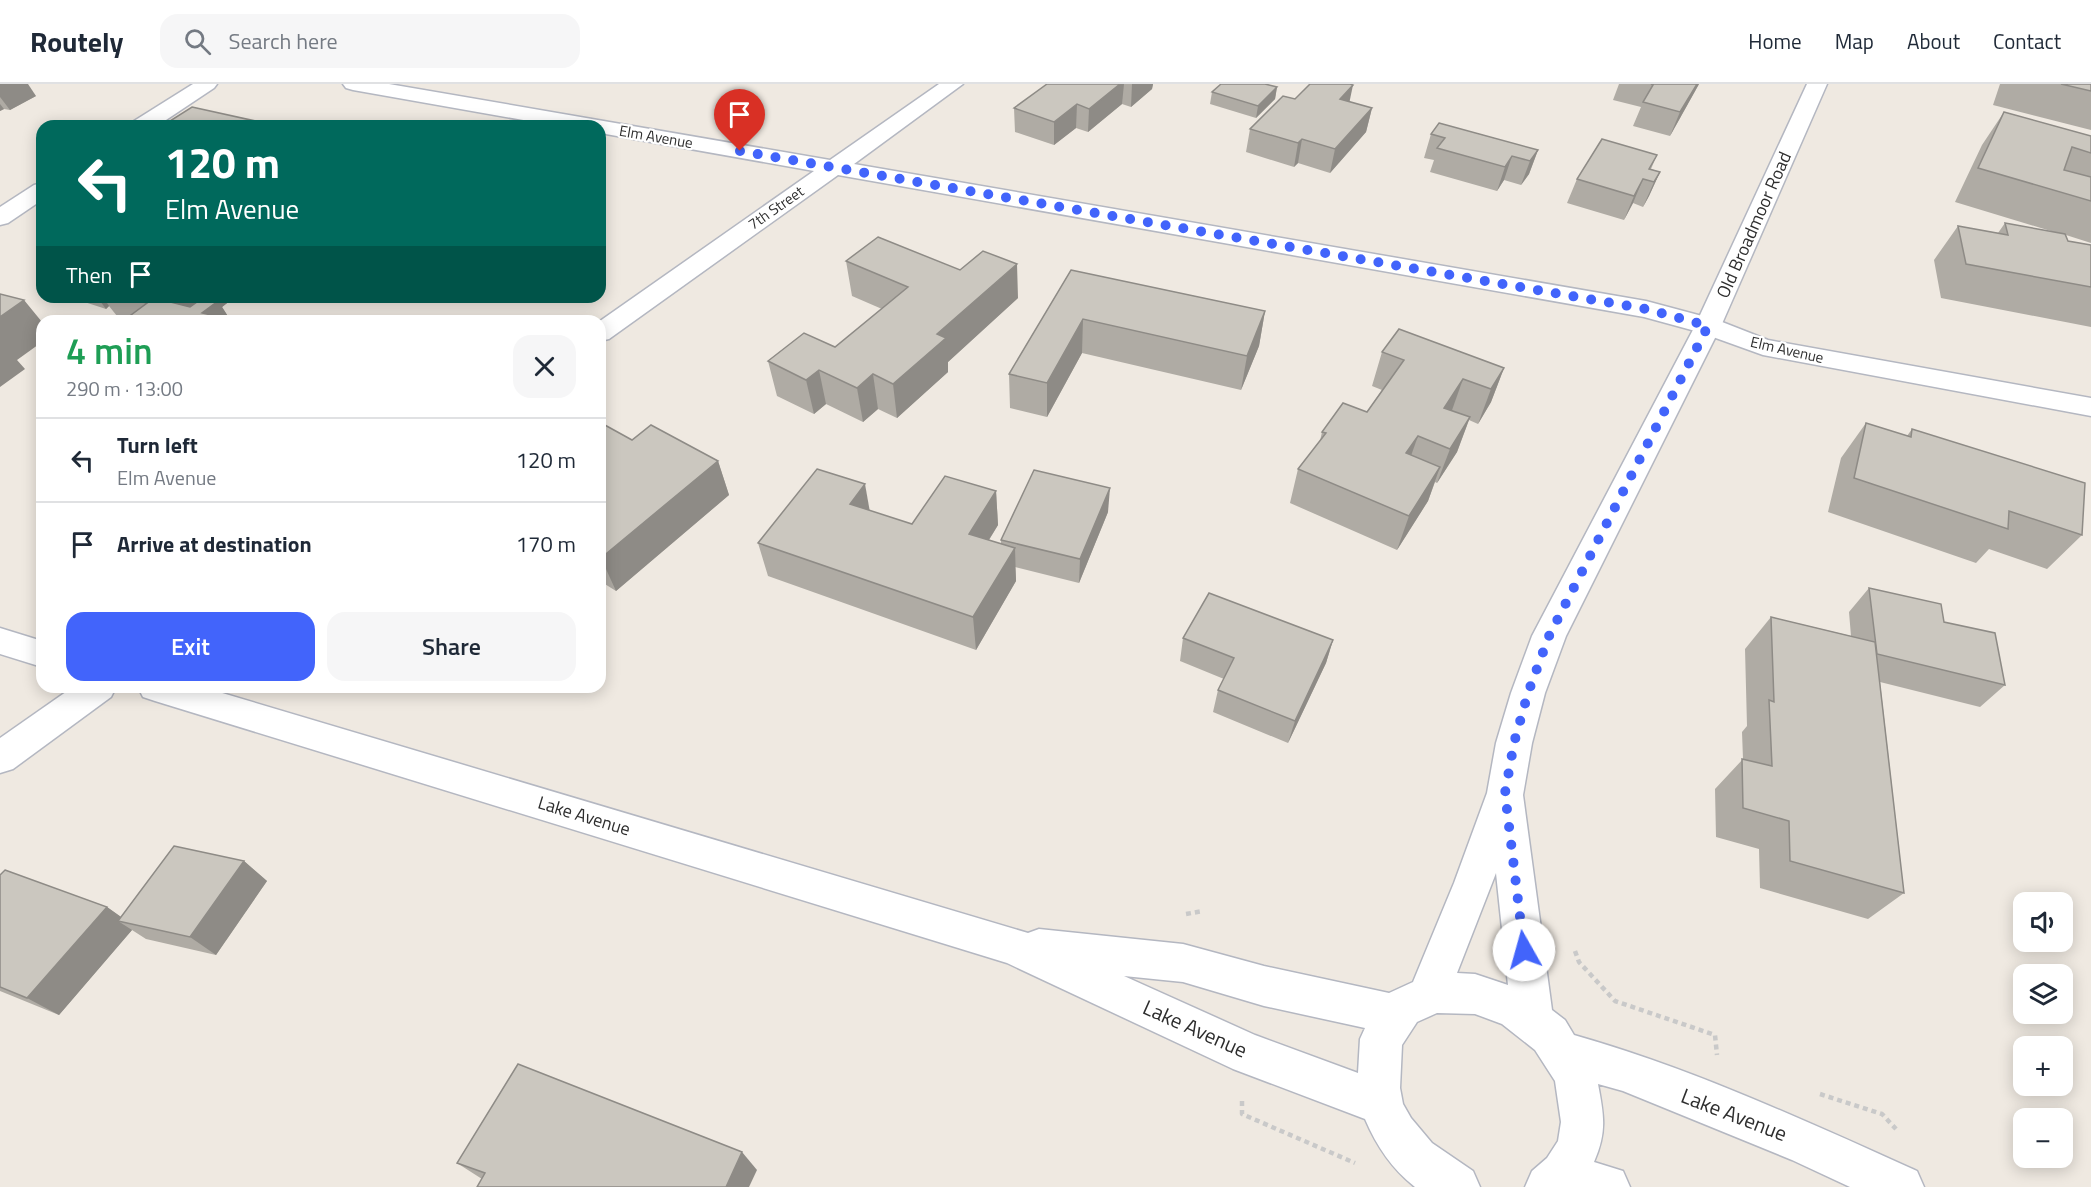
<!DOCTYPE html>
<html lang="en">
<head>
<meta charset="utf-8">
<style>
	:root { --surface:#fff; --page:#f6f6f7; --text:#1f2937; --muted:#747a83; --line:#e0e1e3; --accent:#4264fb }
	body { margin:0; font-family:"Titillium Web",sans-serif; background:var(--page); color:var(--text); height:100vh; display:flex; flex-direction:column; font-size:22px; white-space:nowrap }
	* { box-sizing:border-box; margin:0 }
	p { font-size:20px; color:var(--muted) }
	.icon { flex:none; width:33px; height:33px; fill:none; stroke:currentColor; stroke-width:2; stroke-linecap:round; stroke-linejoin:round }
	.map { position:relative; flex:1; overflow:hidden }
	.panel { position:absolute; left:36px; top:231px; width:570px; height:378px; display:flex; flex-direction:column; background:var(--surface); border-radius:18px; box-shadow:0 3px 15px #0003 }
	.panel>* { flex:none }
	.banner { position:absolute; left:36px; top:36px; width:570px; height:183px; border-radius:18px; box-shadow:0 3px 15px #0003; background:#00695c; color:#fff; overflow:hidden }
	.controls { position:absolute; left:2013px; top:808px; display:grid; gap:12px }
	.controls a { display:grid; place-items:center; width:60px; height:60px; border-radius:12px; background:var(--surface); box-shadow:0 3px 15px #0003; font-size:30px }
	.pin { position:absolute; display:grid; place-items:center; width:51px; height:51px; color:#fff; margin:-62px -26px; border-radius:50% 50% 50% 0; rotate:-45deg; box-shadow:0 0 6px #0007 }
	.pin .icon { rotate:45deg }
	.me { position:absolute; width:66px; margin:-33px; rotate:353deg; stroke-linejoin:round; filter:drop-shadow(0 0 4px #0008) }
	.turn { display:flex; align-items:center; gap:21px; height:126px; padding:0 30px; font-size:27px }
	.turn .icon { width:78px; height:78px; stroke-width:2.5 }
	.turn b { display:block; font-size:42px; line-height:51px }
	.then { display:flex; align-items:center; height:57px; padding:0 30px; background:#0003; gap:12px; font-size:22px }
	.round { display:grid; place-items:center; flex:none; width:63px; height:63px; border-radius:18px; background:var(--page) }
	.head { display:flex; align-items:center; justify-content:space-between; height:102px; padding:0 30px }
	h1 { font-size:36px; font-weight:600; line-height:45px; color:#1e9e55 }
	.button { display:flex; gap:12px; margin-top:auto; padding:12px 30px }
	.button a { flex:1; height:69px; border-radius:18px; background:var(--accent); color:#fff; font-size:24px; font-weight:600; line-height:69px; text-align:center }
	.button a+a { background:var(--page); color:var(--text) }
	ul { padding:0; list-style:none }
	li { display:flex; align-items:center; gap:18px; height:84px; padding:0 30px; border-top:2px solid var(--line) }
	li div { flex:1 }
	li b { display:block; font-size:22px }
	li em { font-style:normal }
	header { display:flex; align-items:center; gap:36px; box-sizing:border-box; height:84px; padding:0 30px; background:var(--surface); border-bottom:2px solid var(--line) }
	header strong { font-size:28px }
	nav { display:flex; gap:33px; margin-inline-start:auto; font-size:21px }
	.search { width:420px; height:54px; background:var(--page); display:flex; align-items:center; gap:15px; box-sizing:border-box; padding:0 21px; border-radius:18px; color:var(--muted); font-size:22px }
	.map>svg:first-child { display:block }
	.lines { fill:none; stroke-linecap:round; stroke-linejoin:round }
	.street-casing { stroke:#b4b7c1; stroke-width:3 }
	.secondary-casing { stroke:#b4b7c1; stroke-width:3 }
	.path { stroke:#c9c9c9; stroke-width:4.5; stroke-dasharray:5 4; stroke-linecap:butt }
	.street { fill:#fff; fill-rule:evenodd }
	.secondary { fill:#fff; fill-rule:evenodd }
	.wall { fill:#afaba4 }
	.shaded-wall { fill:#8e8b86 }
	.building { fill:#cbc7bf; stroke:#8e8b86; stroke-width:1.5 }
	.route { stroke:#4264fb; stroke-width:10; stroke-dasharray:0 18 }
	.labels { text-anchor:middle; stroke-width:4.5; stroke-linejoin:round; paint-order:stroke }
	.far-street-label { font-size:15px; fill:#2e2e2e; stroke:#fff }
	.street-label { font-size:18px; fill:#2e2e2e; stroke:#fff }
	.near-street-label { font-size:21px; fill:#2e2e2e; stroke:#fff }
</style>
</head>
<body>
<header>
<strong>Routely</strong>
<div class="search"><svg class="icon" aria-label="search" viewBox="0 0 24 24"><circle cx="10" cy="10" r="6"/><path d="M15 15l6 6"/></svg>Search here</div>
<nav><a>Home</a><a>Map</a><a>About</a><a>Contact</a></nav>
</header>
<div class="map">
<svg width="2091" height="1103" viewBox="0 0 2091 1103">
	<rect width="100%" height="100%" fill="#efe9e1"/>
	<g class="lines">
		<defs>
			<g id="street">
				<path d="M 193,0 L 217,0 L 214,4 L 157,42 L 131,42 L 134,37 Z"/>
				<path d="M 343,0 L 389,0 L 830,76 L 939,0 L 963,0 L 854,80 L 1646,217 L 1717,236 L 1768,256 L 2091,314 L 2091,332 L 1763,271 L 1699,248 L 1644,233 L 838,91 L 609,255 L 600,257 L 600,237 L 814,87 L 600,49 L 600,42 L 557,42 L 353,6 L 346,4 Z"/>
				<path d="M 42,99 L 42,116 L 8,139 L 0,141 L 0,123 L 34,101 Z"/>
				<path d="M 73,603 L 116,603 L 111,613 L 13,685 L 0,689 L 0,654 Z"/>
			</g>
			<g id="secondary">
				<path d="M 1807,0 L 1827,0 L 1721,242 L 1566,552 L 1545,609 L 1532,659 L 1523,711 L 1552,926 L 1565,936 L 1574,951 C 1691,984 1806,1037 1917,1087 L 1924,1103 L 1850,1103 L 1792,1076 L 1623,1007 L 1598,1000 C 1604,1032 1607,1048 1594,1078 L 1623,1087 L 1630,1103 L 1525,1103 L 1532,1087 L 1547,1074 L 1558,1057 L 1561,1038 L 1555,997 L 1535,966 L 1502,940 L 1475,930 L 1437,929 L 1417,938 L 1402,961 L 1400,1004 L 1403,1020 L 1411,1034 L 1432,1059 L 1473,1087 L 1480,1103 L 1415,1103 C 1392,1085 1377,1063 1365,1035 L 1233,985 L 1007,879 L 155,617 L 143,613 L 138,603 L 202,603 L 1028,849 L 1039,845 L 1183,860 L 1264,882 L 1389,909 L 1413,898 L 1454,799 L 1487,709 L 1496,659 L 1511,609 L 1532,552 L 1695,242 ZM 1496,789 L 1508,901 L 1475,890 L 1457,889 ZM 1124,892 L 1183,898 L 1264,922 L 1365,944 L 1360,955 L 1358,989 L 1255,951 Z"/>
				<path d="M 0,544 L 42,557 L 42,583 L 0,570 Z"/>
			</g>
		</defs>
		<use href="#street" class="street-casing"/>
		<use href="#secondary" class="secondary-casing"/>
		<g class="path">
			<path d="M 1186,830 L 1203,827"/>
			<path d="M 1575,867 L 1579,878 L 1615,917 L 1715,951 L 1717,971"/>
			<path d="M 1820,1010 L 1882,1030 L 1896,1045"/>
			<path d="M 1242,1017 L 1242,1030 L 1355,1079"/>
		</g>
		<use href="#street" class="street"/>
		<use href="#secondary" class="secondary"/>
	</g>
	<g class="wall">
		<path d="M 0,0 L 36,12 L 10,26 L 4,25 L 0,27 Z"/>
		<path d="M 1047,0 L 1153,0 L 1152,5 L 1131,23 L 1122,20 L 1088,48 L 1076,44 L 1054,61 L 1015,48 L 1014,24 Z"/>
		<path d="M 1619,0 L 1699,0 L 1670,52 L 1633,42 L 1641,23 L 1613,16 Z"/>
		<path d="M 2000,0 L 2091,0 L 2091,46 L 1993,21 Z"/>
		<path d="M 1277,3 L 1275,15 L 1256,34 L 1210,20 L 1212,8 Z"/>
		<path d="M 1295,15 L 1350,18 L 1372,24 L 1366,48 L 1330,89 L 1298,79 L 1294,83 L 1246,68 L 1250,45 Z"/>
		<path d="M 2004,28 L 2091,52 L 2091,159 L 2066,151 L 2068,157 L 2091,161 L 2091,243 L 1941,214 L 1934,176 L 1958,142 L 1998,149 L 2005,139 L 2054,148 L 1955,118 L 1982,61 Z"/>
		<path d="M 1431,50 L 1538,66 L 1529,90 L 1521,101 L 1504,96 L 1497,107 L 1430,88 L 1434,76 L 1424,74 Z"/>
		<path d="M 1657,71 L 1651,85 L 1660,88 L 1649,112 L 1643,123 L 1633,119 L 1624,136 L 1567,119 L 1577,95 Z"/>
		<path d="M 846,177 L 1018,214 L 948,278 L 948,288 L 897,334 L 878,325 L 863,338 L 826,320 L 814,330 L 777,312 L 768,277 L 835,263 L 882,225 L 852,212 Z"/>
		<path d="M 1071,186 L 1265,227 L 1259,262 L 1241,306 L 1082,269 L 1047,333 L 1010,324 L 1009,290 Z"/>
		<path d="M 69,213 L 235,213 L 222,223 L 231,237 L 121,237 L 109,222 L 106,225 Z"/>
		<path d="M 1382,268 L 1504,284 L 1491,318 L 1478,340 L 1469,336 L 1457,368 L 1437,399 L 1435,398 L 1428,417 L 1397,466 L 1290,419 L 1298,385 L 1320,357 L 1322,348 L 1367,328 L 1382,306 L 1372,302 Z"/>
		<path d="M 1866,339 L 1907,352 L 1912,345 L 2082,451 L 2047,485 L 1989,465 L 1976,479 L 1828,428 L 1841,374 Z"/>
		<path d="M 600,343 L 632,356 L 718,377 L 729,411 L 616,507 L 600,497 Z"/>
		<path d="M 996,407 L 998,441 L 989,456 L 1001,460 L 1001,456 L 1108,428 L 1079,499 L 1015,483 L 1016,497 L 976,566 L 768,492 L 758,459 L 870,427 L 912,440 Z"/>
		<path d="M 1869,504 L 1944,538 L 2005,601 L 1980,623 L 1880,598 L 1904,809 L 1868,835 L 1760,804 L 1759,765 L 1716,753 L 1715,705 L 1743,675 L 1742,648 L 1747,642 L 1745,565 L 1771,533 L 1851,552 L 1849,528 Z"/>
		<path d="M 1183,554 L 1333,556 L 1326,579 L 1288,659 L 1213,628 L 1218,606 L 1224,595 L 1180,577 Z"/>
		<path d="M 244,777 L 267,797 L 216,871 L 146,855 L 132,846 L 59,931 L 0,907 L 0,791 L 107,823 L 121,833 Z"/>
		<path d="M 457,1079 L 757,1086 L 482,1095 Z"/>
	</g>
	<g class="shaded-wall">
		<path d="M 0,0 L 28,0 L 36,12 L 10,26 L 0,13 Z"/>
		<path d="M 1120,0 L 1124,0 L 1122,20 L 1088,48 L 1089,25 Z"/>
		<path d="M 1132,0 L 1153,0 L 1152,5 L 1131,23 Z"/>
		<path d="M 1697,0 L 1699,0 L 1670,52 L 1680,28 Z"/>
		<path d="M 1353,1 L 1348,25 L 1340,15 Z"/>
		<path d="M 1277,3 L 1275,15 L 1256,34 L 1258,22 Z"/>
		<path d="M 0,20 L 4,25 L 0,27 Z"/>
		<path d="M 1077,20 L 1076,44 L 1054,61 L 1054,38 Z"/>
		<path d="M 1372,24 L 1366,48 L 1330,89 L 1335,65 Z"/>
		<path d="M 1302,55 L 1298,79 L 1294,83 L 1298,59 Z"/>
		<path d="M 1538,66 L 1529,90 L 1521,101 L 1530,77 Z"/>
		<path d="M 1512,72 L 1504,96 L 1497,107 L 1505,83 Z"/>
		<path d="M 1660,88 L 1649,112 L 1643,123 L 1654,98 Z"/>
		<path d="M 1643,95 L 1633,119 L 1624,136 L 1634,112 Z"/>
		<path d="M 1017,180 L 1018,214 L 948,278 L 948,288 L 897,334 L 893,300 L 937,250 Z"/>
		<path d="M 97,213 L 103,213 L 109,222 L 106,225 Z"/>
		<path d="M 166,213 L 235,213 L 222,223 L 231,237 L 208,237 L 162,216 Z"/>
		<path d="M 24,216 L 42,238 L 42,258 L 17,276 L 25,285 L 0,303 L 0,233 Z"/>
		<path d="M 1265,227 L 1259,262 L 1241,306 L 1247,272 Z"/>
		<path d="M 1083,235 L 1082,269 L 1047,333 L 1047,299 Z"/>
		<path d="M 1504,284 L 1491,318 L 1478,340 L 1491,305 Z"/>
		<path d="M 819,286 L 826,320 L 814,330 L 806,296 Z"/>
		<path d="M 873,290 L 878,325 L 863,338 L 857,304 Z"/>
		<path d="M 1463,295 L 1451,329 L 1444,324 Z"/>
		<path d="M 1470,333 L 1457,368 L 1437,399 L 1450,365 Z"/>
		<path d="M 1418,352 L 1406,386 L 1406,369 Z"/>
		<path d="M 718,377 L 729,411 L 616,507 L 601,474 Z"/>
		<path d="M 1440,383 L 1428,417 L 1397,466 L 1409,432 Z"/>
		<path d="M 865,400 L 871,434 L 850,420 Z"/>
		<path d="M 1110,404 L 1108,428 L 1079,499 L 1080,475 Z"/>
		<path d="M 996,407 L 998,441 L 972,483 L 969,450 Z"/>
		<path d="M 1015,464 L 1016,497 L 976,566 L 973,533 Z"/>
		<path d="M 1333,556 L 1326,579 L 1288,659 L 1295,637 Z"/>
		<path d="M 244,777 L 267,797 L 216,871 L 190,853 Z"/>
		<path d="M 107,823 L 131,840 L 118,837 L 132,846 L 59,931 L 27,914 Z"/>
		<path d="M 742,1068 L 757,1086 L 749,1103 L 726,1103 Z"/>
	</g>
	<g class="building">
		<path d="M 1047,0 L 1120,0 L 1089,25 L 1077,20 L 1054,38 L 1014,24 Z"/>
		<path d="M 1221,0 L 1265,0 L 1277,3 L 1258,22 L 1212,8 Z"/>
		<path d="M 1310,0 L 1350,0 L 1353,1 L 1340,15 L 1372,24 L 1335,65 L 1302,55 L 1298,59 L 1250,45 L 1283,12 L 1295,15 Z"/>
		<path d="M 1651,0 L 1697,0 L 1680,28 L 1643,18 L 1653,1 Z"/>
		<path d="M 2061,0 L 2091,0 L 2091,7 Z"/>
		<path d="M 192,23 L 269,40 L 266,42 L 162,42 Z"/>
		<path d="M 2004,28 L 2091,52 L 2091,69 L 2072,63 L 2064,86 L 2091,93 L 2091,117 L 1978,84 Z"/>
		<path d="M 1439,39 L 1538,66 L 1530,77 L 1512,72 L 1505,83 L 1437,64 L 1445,54 L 1431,50 Z"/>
		<path d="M 1602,55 L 1657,71 L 1649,85 L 1660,88 L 1654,98 L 1643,95 L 1634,112 L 1577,95 Z"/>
		<path d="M 2005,139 L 2065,150 L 2068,157 L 2091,161 L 2091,203 L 1966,180 L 1958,142 L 2008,151 Z"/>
		<path d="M 878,153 L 960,186 L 983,167 L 1017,180 L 937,250 L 946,254 L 893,300 L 873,290 L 857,304 L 819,286 L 806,296 L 768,277 L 804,249 L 835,263 L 908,203 L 846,177 Z"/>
		<path d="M 1071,186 L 1265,227 L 1247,272 L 1083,235 L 1047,299 L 1009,290 Z"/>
		<path d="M 0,210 L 24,216 L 0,233 Z"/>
		<path d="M 124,213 L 166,213 L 162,216 L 190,223 L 204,213 L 218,217 L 202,229 L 224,234 L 220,237 L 123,237 L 147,219 Z"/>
		<path d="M 1399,245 L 1504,284 L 1491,305 L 1463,295 L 1444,324 L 1470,333 L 1450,365 L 1418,352 L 1406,369 L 1440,383 L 1409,432 L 1298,385 L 1326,349 L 1322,348 L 1343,319 L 1367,328 L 1404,276 L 1382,268 Z"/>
		<path d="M 1866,339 L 1911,353 L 1912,345 L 2085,399 L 2082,451 L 2009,427 L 2008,445 L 1854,394 Z"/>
		<path d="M 603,340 L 632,356 L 651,341 L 718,377 L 601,474 L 600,473 L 600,343 Z"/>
		<path d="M 817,385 L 865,400 L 850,420 L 912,440 L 945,392 L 996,407 L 969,450 L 1015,464 L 973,533 L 758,459 Z"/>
		<path d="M 1034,386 L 1110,404 L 1080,475 L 1001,456 Z"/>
		<path d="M 1869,504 L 1941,520 L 1944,538 L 1995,549 L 2005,601 L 1877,570 Z"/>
		<path d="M 1209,509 L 1333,556 L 1295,637 L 1218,606 L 1234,574 L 1183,554 Z"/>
		<path d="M 1771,533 L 1875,558 L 1904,809 L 1790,777 L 1789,737 L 1743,724 L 1742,675 L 1772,682 L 1769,616 L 1774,618 Z"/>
		<path d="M 174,762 L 244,777 L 190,853 L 118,837 Z"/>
		<path d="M 5,786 L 107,823 L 27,914 L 0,903 L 0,791 Z"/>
		<path d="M 518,980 L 742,1068 L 726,1103 L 477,1103 L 485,1089 L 457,1079 Z"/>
	</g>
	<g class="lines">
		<path class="route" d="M 740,67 L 1646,225 L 1708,242 L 1549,552 L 1528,609 L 1514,659 L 1505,709 L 1524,866"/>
	</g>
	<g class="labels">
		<g class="far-street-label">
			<text transform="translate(656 53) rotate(10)" y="5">Elm Avenue</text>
			<text transform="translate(776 124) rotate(-35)" y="5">7th Street</text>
			<text transform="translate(1787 266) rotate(13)" y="5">Elm Avenue</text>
		</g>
		<g class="street-label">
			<text transform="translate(1754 141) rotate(-66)" y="6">Old Broadmoor Road</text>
			<text transform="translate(584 732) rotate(17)" y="6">Lake Avenue</text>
		</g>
		<g class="near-street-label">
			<text transform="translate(1195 945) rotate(24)" y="7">Lake Avenue</text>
			<text transform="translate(1734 1031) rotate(21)" y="7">Lake Avenue</text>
		</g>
	</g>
</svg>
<div class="controls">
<a><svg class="icon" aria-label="sound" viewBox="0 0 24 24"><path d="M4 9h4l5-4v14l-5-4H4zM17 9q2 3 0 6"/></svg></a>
<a><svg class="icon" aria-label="layers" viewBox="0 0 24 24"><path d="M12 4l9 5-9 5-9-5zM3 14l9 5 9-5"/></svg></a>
<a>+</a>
<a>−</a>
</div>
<div class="pin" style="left:740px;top:67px;background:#d93025"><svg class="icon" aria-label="arrive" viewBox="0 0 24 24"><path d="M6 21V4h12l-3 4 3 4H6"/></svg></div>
<svg class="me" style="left:1524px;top:866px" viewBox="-20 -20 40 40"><circle r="19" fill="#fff"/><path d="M0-13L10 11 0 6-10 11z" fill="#4264fb"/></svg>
<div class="banner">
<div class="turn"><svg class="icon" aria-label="left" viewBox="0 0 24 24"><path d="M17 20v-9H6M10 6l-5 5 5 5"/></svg><div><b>120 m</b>Elm Avenue</div></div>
<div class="then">Then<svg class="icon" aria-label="arrive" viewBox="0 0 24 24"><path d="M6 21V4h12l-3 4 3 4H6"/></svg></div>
</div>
<section class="panel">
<div class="head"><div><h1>4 min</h1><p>290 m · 13:00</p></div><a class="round"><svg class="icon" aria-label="close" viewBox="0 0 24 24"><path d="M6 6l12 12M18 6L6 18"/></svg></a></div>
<ul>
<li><svg class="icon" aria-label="left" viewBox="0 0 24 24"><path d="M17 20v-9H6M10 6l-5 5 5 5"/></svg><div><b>Turn left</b><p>Elm Avenue</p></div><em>120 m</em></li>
<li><svg class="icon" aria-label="arrive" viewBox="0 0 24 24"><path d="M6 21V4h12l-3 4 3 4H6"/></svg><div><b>Arrive at destination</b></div><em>170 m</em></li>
</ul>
<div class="button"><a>Exit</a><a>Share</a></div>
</section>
</div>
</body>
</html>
